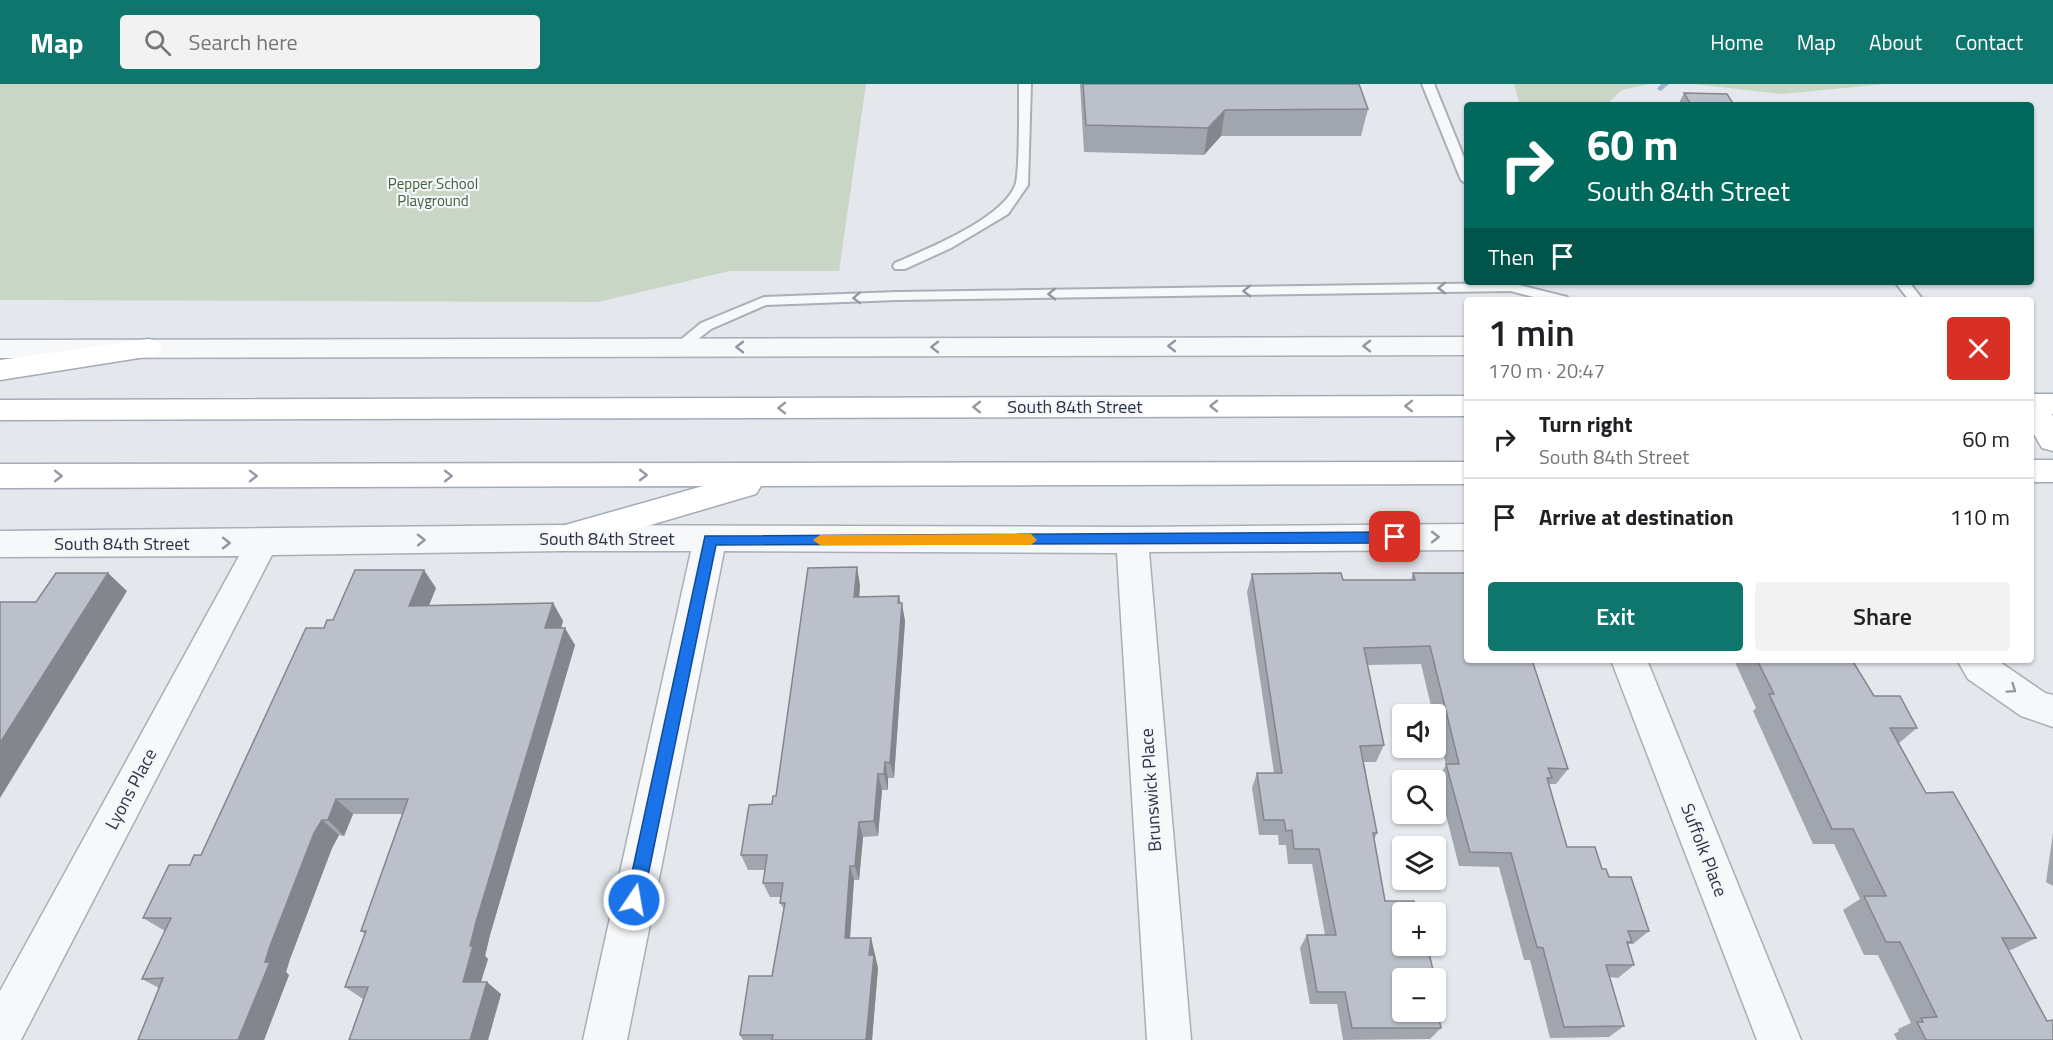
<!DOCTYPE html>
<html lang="en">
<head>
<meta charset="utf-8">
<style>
	:root { --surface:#fff; --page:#f2f2f2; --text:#202124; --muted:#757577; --line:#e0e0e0; --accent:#0f766e }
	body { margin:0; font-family:"Titillium Web",sans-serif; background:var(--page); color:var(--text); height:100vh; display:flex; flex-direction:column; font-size:22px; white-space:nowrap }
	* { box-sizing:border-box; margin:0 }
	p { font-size:20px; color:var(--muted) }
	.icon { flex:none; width:33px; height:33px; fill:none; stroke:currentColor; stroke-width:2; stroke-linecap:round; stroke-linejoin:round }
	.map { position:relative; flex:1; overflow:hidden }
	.drawer { position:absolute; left:1464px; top:213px; width:570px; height:366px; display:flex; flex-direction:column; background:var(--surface); border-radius:6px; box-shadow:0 2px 4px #0004 }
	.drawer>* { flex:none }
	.banner { position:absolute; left:1464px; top:18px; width:570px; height:183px; border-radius:6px; box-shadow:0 2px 4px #0004; background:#00695c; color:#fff; overflow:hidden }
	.controls { position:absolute; left:1392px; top:620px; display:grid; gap:12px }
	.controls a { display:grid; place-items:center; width:54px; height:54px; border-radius:6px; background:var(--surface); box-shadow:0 2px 4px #0004; font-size:30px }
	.pin { position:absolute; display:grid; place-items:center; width:51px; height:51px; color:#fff; margin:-26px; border-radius:12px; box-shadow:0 3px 9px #0006 }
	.me { position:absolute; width:66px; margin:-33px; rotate:12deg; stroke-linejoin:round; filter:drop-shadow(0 0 4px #0008) }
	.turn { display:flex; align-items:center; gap:21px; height:126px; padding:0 24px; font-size:27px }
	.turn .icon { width:78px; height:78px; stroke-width:2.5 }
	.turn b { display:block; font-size:42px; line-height:51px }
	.then { display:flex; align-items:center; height:57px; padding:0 24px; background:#0003; gap:12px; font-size:22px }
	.round { display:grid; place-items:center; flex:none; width:63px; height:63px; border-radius:6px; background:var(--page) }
	.summary { display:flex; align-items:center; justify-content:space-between; height:102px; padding:0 24px }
	h1 { font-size:36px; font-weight:600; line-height:45px }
	.button { display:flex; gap:12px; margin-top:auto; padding:12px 24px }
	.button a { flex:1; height:69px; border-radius:6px; background:var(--accent); color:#fff; font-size:24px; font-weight:600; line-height:69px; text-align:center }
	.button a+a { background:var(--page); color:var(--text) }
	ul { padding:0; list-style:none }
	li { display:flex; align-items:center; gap:18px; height:78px; padding:0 24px; border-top:2px solid var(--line) }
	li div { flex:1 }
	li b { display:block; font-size:22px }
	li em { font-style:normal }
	header { display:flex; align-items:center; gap:36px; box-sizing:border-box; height:84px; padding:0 30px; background:var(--accent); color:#fff }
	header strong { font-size:28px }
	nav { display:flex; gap:33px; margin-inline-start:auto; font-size:21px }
	.search { width:420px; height:54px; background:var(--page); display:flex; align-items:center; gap:15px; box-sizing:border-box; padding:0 21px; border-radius:6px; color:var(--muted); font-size:22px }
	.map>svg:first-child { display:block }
	.green { fill:#c9d6c5 }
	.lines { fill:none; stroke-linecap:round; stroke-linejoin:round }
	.stream { fill:#9fb4cc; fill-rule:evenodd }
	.lane-casing { stroke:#a9aeb7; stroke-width:4 }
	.street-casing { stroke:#a9aeb7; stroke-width:3 }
	.secondary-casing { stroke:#a9aeb7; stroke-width:3 }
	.primary-casing { stroke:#a3abb8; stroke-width:3 }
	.lane { fill:#f7f8fa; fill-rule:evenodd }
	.street { fill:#f7f8fa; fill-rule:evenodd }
	.secondary { fill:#fff; fill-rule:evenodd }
	.primary { fill:#fff; fill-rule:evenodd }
	.wall { fill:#a1a5ae }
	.shaded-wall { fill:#83868d }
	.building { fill:#bbc0ca; stroke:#83868d; stroke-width:1.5 }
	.oneway { stroke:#9196a0 }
	.oneway2 { stroke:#959aa2 }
	.route { fill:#1a73e8; stroke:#114b97; stroke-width:1.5 }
	.slow { fill:#f59e0b }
	.labels { text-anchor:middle; stroke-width:4.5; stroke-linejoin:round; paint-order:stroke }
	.far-park-label { font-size:15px; fill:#3f6138; stroke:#f4f6f9 }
	.street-label { font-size:18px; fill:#2b3445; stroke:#f4f6f9 }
</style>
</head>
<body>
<header>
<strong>Map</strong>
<div class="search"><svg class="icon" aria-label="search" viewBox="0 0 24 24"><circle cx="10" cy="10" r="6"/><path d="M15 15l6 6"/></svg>Search here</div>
<nav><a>Home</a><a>Map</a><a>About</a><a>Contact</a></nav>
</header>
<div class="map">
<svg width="2053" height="956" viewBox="0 0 2053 956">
	<rect width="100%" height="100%" fill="#e4e7ec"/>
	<g class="green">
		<path d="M 0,0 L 866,0 L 839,187 L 730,187 L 598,218 L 0,216 Z"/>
		<path d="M 1514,0 L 1650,0 L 1622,6 L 1606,21 L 1520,21 Z"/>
		<path d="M 1693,0 L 1885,0 L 1782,10 Z"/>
	</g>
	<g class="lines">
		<path class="stream" d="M 1661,0 L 1669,0 L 1661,7 L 1657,5 Z"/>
		<defs>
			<g id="lane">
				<path d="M 1019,0 L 1031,0 L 1028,101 L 1008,130 L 951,164 L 905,185 L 895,185 L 893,182 L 895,179 C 929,164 1000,136 1015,102 C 1020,91 1019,18 1019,0 Z"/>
				<path d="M 1422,0 L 1434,0 L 1467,81 L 1467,100 L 1461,96 Z"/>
				<path d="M 1895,198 L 1909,198 L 1923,216 L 1909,216 Z"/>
				<path d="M 1511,199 L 1567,213 L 1569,216 L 1545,216 L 1511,207 L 897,216 L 766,221 L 711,245 L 684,266 L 679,268 L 672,263 L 701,239 L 764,213 L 897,208 Z"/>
			</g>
			<g id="street">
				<path d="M 1467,253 L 1467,271 L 0,274 L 0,256 Z"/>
				<path d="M 1467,440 L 1467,466 L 1149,468 L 1191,956 L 1147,956 L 1117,469 L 724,467 L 627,956 L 583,956 L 691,467 L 562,467 L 272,471 L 21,956 L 0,956 L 0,907 L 239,472 L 0,473 L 0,447 L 562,441 L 1132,443 Z"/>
				<path d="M 1611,576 L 1647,576 L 1801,956 L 1757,956 Z"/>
				<path d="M 1957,576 L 1997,576 L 2045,609 L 2053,611 L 2053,643 L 2021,632 L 1968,595 Z"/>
			</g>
			<path id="secondary" d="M 2031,311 L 2041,314 L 2053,332 L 2053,367 L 2042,364 L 2031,345 Z"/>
			<g id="primary">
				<path d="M 148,255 L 158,257 L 162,264 L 158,271 L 0,296 L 0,276 Z"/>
				<rect x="2031" y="310" width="22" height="20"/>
				<path d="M 1467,312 L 1467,332 L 0,336 L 0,316 Z"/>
				<rect x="2031" y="376" width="22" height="22"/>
				<path d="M 1467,378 L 1467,400 L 761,402 L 756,410 L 562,467 L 551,463 L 546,454 L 551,445 L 703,402 L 0,404 L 0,380 Z"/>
			</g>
		</defs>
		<use href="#lane" class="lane-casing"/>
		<use href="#street" class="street-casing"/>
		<use href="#secondary" class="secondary-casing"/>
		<use href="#primary" class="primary-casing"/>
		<use href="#lane" class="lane"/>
		<use href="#street" class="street"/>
		<use href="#secondary" class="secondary"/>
		<use href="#primary" class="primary"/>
	</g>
	<g class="wall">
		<path d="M 1080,0 L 1359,0 L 1368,25 L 1361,52 L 1221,52 L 1204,71 L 1084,68 Z"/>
		<path d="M 1684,9 L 1734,21 L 1678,21 Z"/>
		<path d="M 1413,489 L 1568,685 L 1556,700 L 1549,700 L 1567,763 L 1602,785 L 1609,793 L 1649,847 L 1633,860 L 1629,860 L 1628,861 L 1634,881 L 1618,894 L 1610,893 L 1624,942 L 1609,953 L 1550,954 L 1530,876 L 1524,876 L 1499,783 L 1459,782 L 1437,696 L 1446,681 L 1436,639 L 1436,630 L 1433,630 L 1421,580 L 1367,581 L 1384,661 L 1376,678 L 1364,678 L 1377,749 L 1374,756 L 1385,817 L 1416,828 L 1436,896 L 1442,925 L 1438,930 L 1441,944 L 1430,955 L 1343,956 L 1337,920 L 1310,920 L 1300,864 L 1307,851 L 1325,851 L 1312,780 L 1288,780 L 1286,761 L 1279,761 L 1278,751 L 1259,751 L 1252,704 L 1257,689 L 1274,689 L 1247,508 L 1252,490 L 1343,496 L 1411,496 Z"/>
		<path d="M 860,501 L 859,513 L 899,512 L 905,537 L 894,694 L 888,694 L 888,706 L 882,706 L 878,752 L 863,753 L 859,796 L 854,796 L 850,854 L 871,854 L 878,884 L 872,956 L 743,956 L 740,951 L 772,892 L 784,825 L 780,819 L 781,813 L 770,813 L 763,799 L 765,786 L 748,786 L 741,771 L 776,712 Z"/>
		<path d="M 436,504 L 429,521 L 553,519 L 563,537 L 561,544 L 575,561 L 490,851 L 485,872 L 488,875 L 481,898 L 501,910 L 488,956 L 349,956 L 363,915 L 345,903 L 365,850 L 361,847 L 402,730 L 353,730 L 344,752 L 339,751 L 332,764 L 290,875 L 286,888 L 289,891 L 264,956 L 138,956 L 159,904 L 142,895 L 165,847 L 143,834 L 190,781 L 201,771 L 324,544 Z"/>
		<path d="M 1734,576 L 1852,576 L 1874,612 L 1917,644 L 1899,659 L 1926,709 L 2036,854 L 2011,866 L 2009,866 L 2053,956 L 1897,956 L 1894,950 L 1899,947 L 1898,945 L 1911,939 L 1878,871 L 1864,871 L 1843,826 L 1860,815 L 1834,760 L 1813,760 L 1753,627 L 1756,624 Z"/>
		<path d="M 2053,749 L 2053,802 L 2046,798 Z"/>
	</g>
	<g class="shaded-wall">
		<path d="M 1225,26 L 1221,52 L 1204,71 L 1208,44 Z"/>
		<path d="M 857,483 L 860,501 L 858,531 L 854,513 Z"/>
		<path d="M 424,486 L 436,504 L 422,539 L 409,522 Z"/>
		<path d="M 108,489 L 127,507 L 0,714 L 0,659 Z"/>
		<path d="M 899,512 L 901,530 L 902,519 L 905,537 L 894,694 L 890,679 Z"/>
		<path d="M 553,519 L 563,537 L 556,561 L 545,544 Z"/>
		<path d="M 565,544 L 575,561 L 490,851 L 485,872 L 488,875 L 477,910 L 463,898 L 470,862 L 476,838 Z"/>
		<path d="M 885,678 L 888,694 L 888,706 L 884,690 Z"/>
		<path d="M 878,690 L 882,706 L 878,752 L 874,737 Z"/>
		<path d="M 336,715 L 353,730 L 344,752 L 328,736 Z"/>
		<path d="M 322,736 L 339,751 L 332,764 L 290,875 L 286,888 L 289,891 L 264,956 L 238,956 L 270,862 L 314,749 Z"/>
		<path d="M 859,738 L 863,753 L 859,796 L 855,782 Z"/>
		<path d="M 850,782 L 854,796 L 849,867 L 845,854 Z"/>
		<path d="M 871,854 L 878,884 L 872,956 L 866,956 Z"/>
		<path d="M 487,898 L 501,910 L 488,956 L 470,956 Z"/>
	</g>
	<g class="building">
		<path d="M 1083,0 L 1359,0 L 1368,25 L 1225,26 L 1208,44 L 1086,41 Z"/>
		<path d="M 1684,9 L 1727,10 L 1734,21 L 1691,21 Z"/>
		<path d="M 857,483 L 854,513 L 899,512 L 898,519 L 902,519 L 890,679 L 885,678 L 884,690 L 878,690 L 874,737 L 859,738 L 855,782 L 850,782 L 845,854 L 871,854 L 869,871 L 874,871 L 866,956 L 772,956 L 773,951 L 740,951 L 749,892 L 772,892 L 785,819 L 780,819 L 783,799 L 763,799 L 767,771 L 741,771 L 749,721 L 772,720 L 773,712 L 776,712 L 808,484 Z"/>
		<path d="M 355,486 L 424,486 L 409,522 L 553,519 L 545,544 L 565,544 L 476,838 L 470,862 L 473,862 L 463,898 L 487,898 L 470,956 L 349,956 L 368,903 L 345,903 L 366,847 L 361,847 L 408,715 L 336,715 L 328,736 L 322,736 L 314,749 L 270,862 L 265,878 L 270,878 L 238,956 L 138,956 L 163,894 L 142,895 L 171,834 L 143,834 L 169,781 L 190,781 L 194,771 L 201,771 L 306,544 L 324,544 L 327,536 L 333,536 Z"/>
		<path d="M 56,489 L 108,489 L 0,659 L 0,518 L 36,518 Z"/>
		<path d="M 1341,489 L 1343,496 L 1415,496 L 1413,489 L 1467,489 L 1467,576 L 1532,576 L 1568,685 L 1548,684 L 1552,694 L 1547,694 L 1567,763 L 1595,763 L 1602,785 L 1606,785 L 1609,793 L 1631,793 L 1649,847 L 1628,847 L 1632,858 L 1627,858 L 1634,881 L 1606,881 L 1624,942 L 1564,943 L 1543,864 L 1537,863 L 1511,769 L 1470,768 L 1446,680 L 1459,680 L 1430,562 L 1364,564 L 1384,661 L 1360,662 L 1377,749 L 1373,749 L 1385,817 L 1414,817 L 1416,828 L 1402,828 L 1402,861 L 1427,861 L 1435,894 L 1402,894 L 1402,927 L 1436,927 L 1436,896 L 1442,925 L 1437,926 L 1441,944 L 1352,944 L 1345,908 L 1317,908 L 1307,851 L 1336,851 L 1319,765 L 1294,765 L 1292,746 L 1286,747 L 1284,736 L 1264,736 L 1257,689 L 1282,689 L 1252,490 Z"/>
		<path d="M 1757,576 L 1852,576 L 1874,612 L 1900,612 L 1917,644 L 1890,644 L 1926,709 L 1953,708 L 2036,854 L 2002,854 L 2047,937 L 2053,936 L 2053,956 L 1926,956 L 1917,938 L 1923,938 L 1921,934 L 1937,933 L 1900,858 L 1886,858 L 1864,812 L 1886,812 L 1853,745 L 1832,745 L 1769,610 L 1774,610 Z"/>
	</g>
	<defs><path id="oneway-chevron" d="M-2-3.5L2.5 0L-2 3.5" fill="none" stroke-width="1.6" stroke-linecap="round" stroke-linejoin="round" transform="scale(1.5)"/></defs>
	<g class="oneway">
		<use href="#oneway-chevron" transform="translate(1442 204) rotate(179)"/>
		<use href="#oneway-chevron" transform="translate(1247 207) rotate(179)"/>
		<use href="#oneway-chevron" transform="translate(1052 210) rotate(179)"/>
		<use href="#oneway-chevron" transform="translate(857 214) rotate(178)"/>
		<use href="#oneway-chevron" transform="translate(1172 262) rotate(180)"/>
		<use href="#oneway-chevron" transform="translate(1367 262) rotate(180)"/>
		<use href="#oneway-chevron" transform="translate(740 263) rotate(180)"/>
		<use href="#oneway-chevron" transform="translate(935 263) rotate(180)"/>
		<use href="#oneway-chevron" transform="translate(1435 453)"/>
		<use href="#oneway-chevron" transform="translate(421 456) rotate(-1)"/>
		<use href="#oneway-chevron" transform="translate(226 459)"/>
		<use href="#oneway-chevron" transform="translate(2012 605) rotate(35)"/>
	</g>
	<g class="oneway2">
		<use href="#oneway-chevron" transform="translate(1214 322) rotate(180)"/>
		<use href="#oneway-chevron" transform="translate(1409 322) rotate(180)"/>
		<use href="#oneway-chevron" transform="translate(977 323) rotate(180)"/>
		<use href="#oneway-chevron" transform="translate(782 324) rotate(180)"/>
		<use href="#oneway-chevron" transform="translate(643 391)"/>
		<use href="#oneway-chevron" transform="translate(58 392)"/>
		<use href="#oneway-chevron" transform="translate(253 392)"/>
		<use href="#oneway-chevron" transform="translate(448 392)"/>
	</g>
	<path class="route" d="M 1395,448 L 1402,453 L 1395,459 L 716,461 L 643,816 L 640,822 L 634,824 L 628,822 L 626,816 L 705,452 Z"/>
	<path class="slow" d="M 1031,450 L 1037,456 L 1031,461 L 820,461 L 813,456 L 820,451 Z"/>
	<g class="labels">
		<g class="far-park-label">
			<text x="433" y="105">Pepper School<tspan x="433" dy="17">Playground</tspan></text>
		</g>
		<g class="street-label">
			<text x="1075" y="329">South 84th Street</text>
			<text x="607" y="461">South 84th Street</text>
			<text x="122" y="466">South 84th Street</text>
			<text transform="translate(131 705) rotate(-62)" y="6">Lyons Place</text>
			<text transform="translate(1151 706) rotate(-94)" y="6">Brunswick Place</text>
			<text transform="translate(1704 766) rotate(69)" y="6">Suffolk Place</text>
		</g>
	</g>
</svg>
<div class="controls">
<a><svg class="icon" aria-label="sound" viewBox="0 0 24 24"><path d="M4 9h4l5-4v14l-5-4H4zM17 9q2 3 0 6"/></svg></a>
<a><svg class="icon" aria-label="search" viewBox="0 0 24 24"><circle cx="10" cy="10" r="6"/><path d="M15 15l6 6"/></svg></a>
<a><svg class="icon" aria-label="layers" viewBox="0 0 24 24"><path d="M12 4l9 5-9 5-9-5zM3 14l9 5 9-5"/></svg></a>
<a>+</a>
<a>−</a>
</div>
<div class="pin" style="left:1395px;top:453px;background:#d93025"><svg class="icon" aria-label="arrive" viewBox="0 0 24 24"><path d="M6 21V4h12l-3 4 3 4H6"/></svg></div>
<svg class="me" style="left:634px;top:816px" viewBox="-20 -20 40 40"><circle r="17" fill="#1a73e8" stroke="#fff" stroke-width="3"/><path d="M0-11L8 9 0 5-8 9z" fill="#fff"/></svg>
<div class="banner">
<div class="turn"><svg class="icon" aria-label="right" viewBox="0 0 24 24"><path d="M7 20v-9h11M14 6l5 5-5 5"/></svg><div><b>60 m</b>South 84th Street</div></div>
<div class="then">Then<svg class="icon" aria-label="arrive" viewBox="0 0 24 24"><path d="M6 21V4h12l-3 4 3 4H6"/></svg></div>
</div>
<section class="drawer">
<div class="summary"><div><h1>1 min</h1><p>170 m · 20:47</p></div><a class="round" style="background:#d93025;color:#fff"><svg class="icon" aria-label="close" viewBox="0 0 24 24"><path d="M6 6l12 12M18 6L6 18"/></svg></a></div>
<ul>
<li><svg class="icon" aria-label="right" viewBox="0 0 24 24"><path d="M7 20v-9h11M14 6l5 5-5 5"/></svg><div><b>Turn right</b><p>South 84th Street</p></div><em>60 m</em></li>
<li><svg class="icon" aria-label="arrive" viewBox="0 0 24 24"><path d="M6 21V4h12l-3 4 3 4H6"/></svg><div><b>Arrive at destination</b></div><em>110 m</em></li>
</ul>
<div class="button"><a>Exit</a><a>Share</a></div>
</section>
</div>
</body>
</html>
